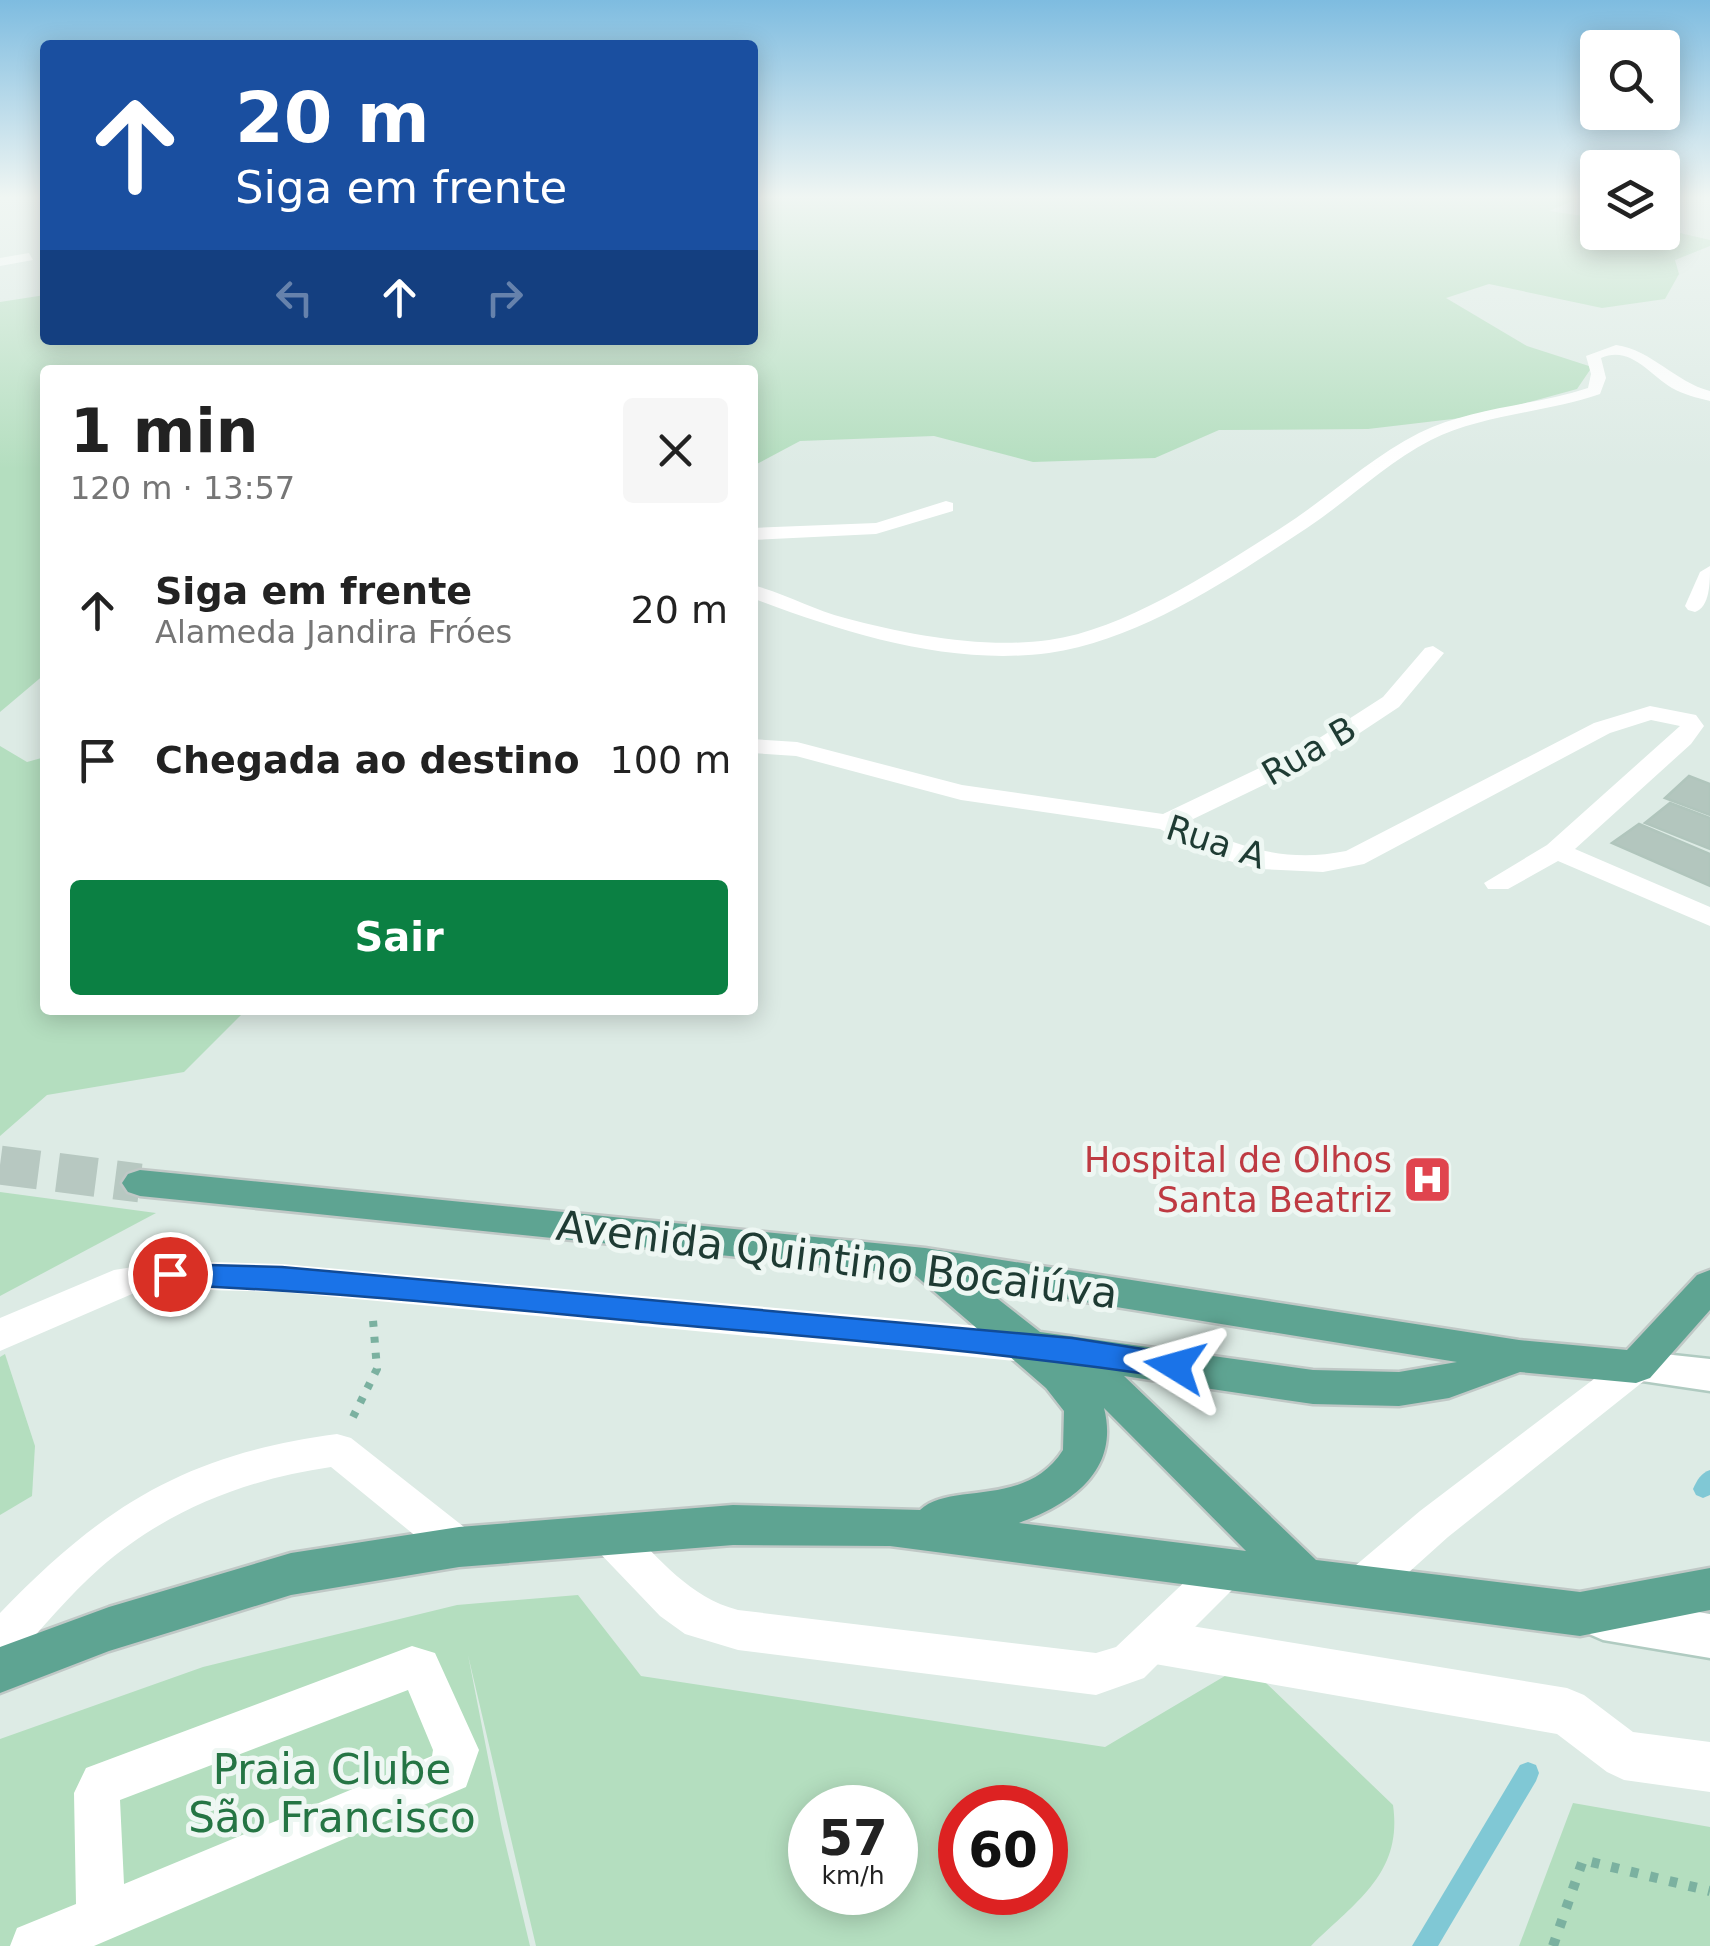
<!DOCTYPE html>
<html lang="pt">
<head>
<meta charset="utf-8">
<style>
	:root { --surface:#fff; --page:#f6f6f6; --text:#222; --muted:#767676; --accent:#0b8043 }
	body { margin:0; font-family:"DejaVu Sans",sans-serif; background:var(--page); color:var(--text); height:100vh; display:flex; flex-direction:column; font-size:38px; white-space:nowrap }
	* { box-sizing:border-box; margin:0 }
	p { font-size:32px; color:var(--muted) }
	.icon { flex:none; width:55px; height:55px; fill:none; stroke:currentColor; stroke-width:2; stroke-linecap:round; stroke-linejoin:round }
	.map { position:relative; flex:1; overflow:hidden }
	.sheet { position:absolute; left:40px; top:365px; width:718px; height:650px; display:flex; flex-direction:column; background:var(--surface); border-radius:10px; box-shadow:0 5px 25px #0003 }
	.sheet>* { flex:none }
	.banner { position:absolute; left:40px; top:40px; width:718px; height:305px; border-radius:10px; box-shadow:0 5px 25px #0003; background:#1a4fa0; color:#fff; overflow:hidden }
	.buttons { position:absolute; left:1580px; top:30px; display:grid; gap:20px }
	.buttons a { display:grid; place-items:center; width:100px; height:100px; border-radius:10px; background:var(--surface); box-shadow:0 5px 25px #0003; font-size:50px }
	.speed { position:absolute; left:788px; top:1785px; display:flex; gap:20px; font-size:50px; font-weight:700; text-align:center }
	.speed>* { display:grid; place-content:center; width:130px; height:130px; border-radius:50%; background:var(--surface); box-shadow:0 5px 25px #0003; line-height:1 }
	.speed small { font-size:25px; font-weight:400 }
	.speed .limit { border:15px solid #d22; background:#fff; color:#111 }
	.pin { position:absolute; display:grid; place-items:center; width:85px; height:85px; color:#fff; margin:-42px; border:5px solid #fff; border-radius:50%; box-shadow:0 2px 10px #0007 }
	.me { position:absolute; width:110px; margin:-55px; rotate:278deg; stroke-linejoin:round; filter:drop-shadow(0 0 8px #0008) }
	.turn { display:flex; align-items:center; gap:35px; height:210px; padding:0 30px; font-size:45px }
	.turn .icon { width:130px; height:130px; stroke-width:2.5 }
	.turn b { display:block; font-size:70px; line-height:85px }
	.lanes { display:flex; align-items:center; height:95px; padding:0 30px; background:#0003; justify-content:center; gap:50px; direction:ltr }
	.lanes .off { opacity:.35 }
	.round { display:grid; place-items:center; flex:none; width:105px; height:105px; border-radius:10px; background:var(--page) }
	.summary { display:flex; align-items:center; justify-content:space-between; height:170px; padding:0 30px }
	h1 { font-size:60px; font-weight:800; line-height:75px }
	.cta { display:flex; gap:20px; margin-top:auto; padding:20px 30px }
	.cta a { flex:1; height:115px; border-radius:10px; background:var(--accent); color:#fff; font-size:40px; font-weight:800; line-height:115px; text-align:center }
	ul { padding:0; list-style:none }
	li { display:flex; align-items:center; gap:30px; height:150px; padding:0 30px }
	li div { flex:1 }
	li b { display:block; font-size:38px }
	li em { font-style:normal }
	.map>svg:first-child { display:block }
	.green { fill:#b4debf; fill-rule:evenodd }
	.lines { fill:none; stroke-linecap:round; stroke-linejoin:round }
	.stream { fill:#80c8d5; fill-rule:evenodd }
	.building { fill:#b3c6be; stroke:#b0c5bc; stroke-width:2.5 }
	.primary-tunnel { stroke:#b7c8c1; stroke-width:39; stroke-dasharray:39 19; stroke-linecap:butt }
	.secondary-casing { stroke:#b0cbc1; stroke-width:5 }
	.primary-casing { stroke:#c0c8c6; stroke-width:5 }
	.path-far1 { stroke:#7bb1a0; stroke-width:8; stroke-dasharray:6 10; stroke-linecap:butt }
	.path { stroke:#7bb1a0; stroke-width:10; stroke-dasharray:8 12; stroke-linecap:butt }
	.lane { fill:#fff; fill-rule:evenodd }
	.street { fill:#fff; fill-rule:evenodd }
	.secondary { fill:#fff; fill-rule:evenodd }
	.primary { fill:#5ea492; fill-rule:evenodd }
	.route { fill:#1a73e8; stroke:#114b97; stroke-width:2.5 }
	.labels { text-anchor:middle; stroke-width:10; stroke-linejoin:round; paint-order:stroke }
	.street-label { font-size:35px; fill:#1e3b33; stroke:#eef7f3 }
	.health-label { font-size:35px; fill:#be3a42; stroke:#eef7f3; text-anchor:end }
	.near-street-label { font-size:42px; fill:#1e3b33; stroke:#eef7f3 }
	.near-park-label { font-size:42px; fill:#257544; stroke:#eef7f3 }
</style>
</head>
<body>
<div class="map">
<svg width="1710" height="1946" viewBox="0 0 1710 1946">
	<rect width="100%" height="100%" fill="#ddebe5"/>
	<g class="green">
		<path d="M 767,197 L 1582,197 L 1549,211 L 1597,218 L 1598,232 L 1662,232 L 1663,229 L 1710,240 L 1710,246 L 1675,260 L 1679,274 L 1665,299 L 1602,308 L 1489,284 L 1446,298 L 1527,346 L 1592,367 L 1577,389 L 1478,416 L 1368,429 L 1219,430 L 1155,458 L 1033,462 L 934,436 L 800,441 L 753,466 L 752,370 L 45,370 L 45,674 L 0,712 L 0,302 L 45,295 L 45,340 L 752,340 L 753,203 Z"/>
		<path d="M 0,746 L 27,762 L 45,757 L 45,1010 L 246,1010 L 184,1072 L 47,1095 L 0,1136 Z"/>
		<path d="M 0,1192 L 156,1213 L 0,1296 Z"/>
		<path d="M 5,1354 L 35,1446 L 32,1496 L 0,1515 L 0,1357 Z"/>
		<path d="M 578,1595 L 641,1676 L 1105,1747 L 1235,1670 L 1266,1683 L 1393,1805 C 1403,1874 1355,1902 1311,1946 L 536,1946 L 468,1655 L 502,1829 L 530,1946 L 0,1946 L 0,1739 L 203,1667 L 457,1605 ZM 810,1808 L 895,1808 L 895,1892 L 810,1892 ZM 960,1808 L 1045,1808 L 1045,1892 L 960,1892 Z"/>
		<path d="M 1573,1803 L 1710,1827 L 1710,1946 L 1519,1946 Z"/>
	</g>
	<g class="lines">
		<g class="stream">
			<path d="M 1710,1470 L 1710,1495 L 1703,1498 L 1696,1495 L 1693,1489 C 1697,1480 1701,1473 1710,1470 Z"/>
			<path d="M 1528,1762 L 1536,1765 L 1539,1773 L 1536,1781 L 1438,1946 L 1412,1946 L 1520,1765 Z"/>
		</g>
	</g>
	<g class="building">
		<path d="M 1689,776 L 1710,784 L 1710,815 L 1665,798 Z"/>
		<path d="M 1670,803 L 1710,818 L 1710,849 L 1645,823 Z"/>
		<path d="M 1639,824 L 1710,854 L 1710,886 L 1612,843 Z"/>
	</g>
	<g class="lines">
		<path class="primary-tunnel" d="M 0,1165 L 140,1183"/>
		<defs>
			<g id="secondary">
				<path d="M 1636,1351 L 1710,1359 L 1710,1391 L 1622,1378 L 1616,1367 L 1622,1356 Z"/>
				<path d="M 1603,1596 L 1710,1614 L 1710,1658 L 1603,1640 L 1587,1633 L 1580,1618 L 1587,1603 Z"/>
			</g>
			<path id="primary" d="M 140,1170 L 925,1248 L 1519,1340 L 1627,1350 L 1697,1275 L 1710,1270 L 1710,1310 L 1650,1378 L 1636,1383 L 1520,1372 L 1449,1398 L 1399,1406 L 1313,1404 L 1124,1376 L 1316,1560 L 1580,1592 L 1710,1568 L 1710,1610 L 1580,1636 L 890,1546 L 733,1545 L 459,1567 L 291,1595 L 109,1651 L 0,1693 L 0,1647 L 109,1607 L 291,1553 L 459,1527 L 733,1505 L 920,1510 C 950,1481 1026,1509 1063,1450 L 1064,1411 L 1046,1388 L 915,1275 L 140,1196 L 128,1192 L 122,1183 L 128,1174 ZM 980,1285 L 1457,1362 L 1399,1372 L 1313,1370 L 1040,1332 ZM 1104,1408 L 1246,1551 L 1019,1523 C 1071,1504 1120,1471 1104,1408 Z"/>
		</defs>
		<use href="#secondary" class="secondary-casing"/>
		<use href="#primary" class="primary-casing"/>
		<path class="path-far1" d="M 353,1417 L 377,1369 L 373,1320"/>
		<path class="path" d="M 1553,1946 L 1583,1860 L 1710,1891"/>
		<g class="lane">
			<path d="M 1636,1352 L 1649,1357 L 1654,1367 L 1649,1377 L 1448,1537 L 1379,1599 L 1364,1604 L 1349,1599 L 1343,1585 L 1349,1571 L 1420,1511 L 1623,1357 Z"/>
			<path d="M 337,1434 L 351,1438 L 473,1534 L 479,1547 L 473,1560 L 459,1565 L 445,1560 L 331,1467 C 246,1479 165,1511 100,1568 C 69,1595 43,1628 15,1657 L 0,1663 L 0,1613 C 103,1506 186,1454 337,1434 Z"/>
			<path d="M 607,1515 L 621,1520 C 657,1556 688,1597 738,1610 L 1096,1653 L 1116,1647 L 1213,1555 L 1227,1549 L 1241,1555 L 1247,1568 L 1241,1581 L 1144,1678 L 1096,1695 L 738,1650 L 685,1634 L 660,1616 L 593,1546 L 587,1533 L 593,1520 Z"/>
			<path d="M 412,1646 L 435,1653 L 479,1750 L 466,1787 L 94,1946 L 10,1946 L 17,1928 L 76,1904 L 74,1793 L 86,1768 ZM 408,1690 L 433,1750 L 432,1756 L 124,1884 L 120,1800 Z"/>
		</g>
		<g class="street">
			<path d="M 29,253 L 33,260 L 0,266 L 0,258 Z"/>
			<path d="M 1616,345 C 1652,350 1675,382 1710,391 L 1710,401 C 1697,398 1683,394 1672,388 C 1649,374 1630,345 1601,358 L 1606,378 L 1600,394 C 1545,413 1483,414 1431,440 C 1386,463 1349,500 1307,528 C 1231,578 1141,640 1049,653 C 949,666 844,633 752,598 L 752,585 C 785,593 813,610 845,618 C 909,635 984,649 1049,640 C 1127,629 1216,569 1281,528 C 1328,498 1370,458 1419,433 C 1472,407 1533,406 1588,388 L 1591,374 L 1586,356 Z"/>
			<path d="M 946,501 L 953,503 L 953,511 L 876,534 L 752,540 L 752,528 L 876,523 Z"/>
			<path d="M 1710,566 C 1710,582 1710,607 1695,612 L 1688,610 L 1685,606 L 1700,572 Z"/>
			<path d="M 1433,646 L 1444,653 L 1399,707 L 1328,754 L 1187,822 C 1239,848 1287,863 1346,851 L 1594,723 L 1650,706 L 1696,715 L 1704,726 L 1691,744 L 1575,849 L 1710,907 L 1710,926 L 1558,861 L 1508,889 L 1488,889 L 1484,883 L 1547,845 L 1680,726 L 1651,720 L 1610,733 L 1364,864 L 1323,872 L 1259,869 L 1211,856 L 1160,829 L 961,800 L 796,756 L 752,753 L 752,739 L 797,742 L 962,785 L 1163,814 L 1310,744 L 1383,697 L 1425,648 Z"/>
			<path d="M 171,1261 L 282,1264 L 1025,1330 L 1039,1335 L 1045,1346 L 1039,1357 L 1025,1362 L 282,1292 L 171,1289 L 132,1294 L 0,1351 L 0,1318 L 114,1270 Z"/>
			<path d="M 1155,1620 L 1567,1688 L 1584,1695 L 1633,1732 L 1710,1742 L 1710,1792 L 1624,1780 L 1607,1772 L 1557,1734 L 1155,1664 L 1139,1658 L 1132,1642 L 1139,1626 Z"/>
		</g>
		<use href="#secondary" class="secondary"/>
		<use href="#primary" class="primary"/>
	</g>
	<linearGradient id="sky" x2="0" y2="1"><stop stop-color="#7ebce0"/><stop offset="0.42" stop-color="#f0f6f3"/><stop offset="1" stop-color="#f0f6f3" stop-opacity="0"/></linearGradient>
	<rect width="1710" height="469" fill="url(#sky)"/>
	<path class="route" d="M 170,1264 L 282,1267 L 1072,1338 L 1175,1354 L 1186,1357 L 1190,1366 L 1186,1375 L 1175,1378 C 1002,1352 828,1338 655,1323 C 493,1308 332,1291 170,1285 L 160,1282 L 156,1274 L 160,1267 Z"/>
	<defs>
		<symbol id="hospital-square" viewBox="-11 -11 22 22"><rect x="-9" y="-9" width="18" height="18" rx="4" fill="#e0444e" stroke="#eef7f3"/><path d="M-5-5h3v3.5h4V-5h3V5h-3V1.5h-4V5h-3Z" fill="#fff"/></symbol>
	</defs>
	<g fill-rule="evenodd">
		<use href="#hospital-square" x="1400" y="1152" width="55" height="55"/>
	</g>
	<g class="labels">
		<g class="street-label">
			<text transform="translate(1309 751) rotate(-30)" y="12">Rua B</text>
			<text transform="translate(1216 842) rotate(18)" y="12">Rua A</text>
		</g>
		<g class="health-label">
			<text x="1392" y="1172">Hospital de Olhos<tspan x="1392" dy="40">Santa Beatriz</tspan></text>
		</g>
		<g class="near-street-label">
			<text transform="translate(837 1259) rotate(7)" y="15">Avenida Quintino Bocaiúva</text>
		</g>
		<g class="near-park-label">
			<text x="332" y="1784">Praia Clube<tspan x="332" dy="48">São Francisco</tspan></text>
		</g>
	</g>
</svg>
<div class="buttons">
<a><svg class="icon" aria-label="search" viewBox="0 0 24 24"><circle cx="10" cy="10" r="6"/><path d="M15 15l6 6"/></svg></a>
<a><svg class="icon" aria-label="layers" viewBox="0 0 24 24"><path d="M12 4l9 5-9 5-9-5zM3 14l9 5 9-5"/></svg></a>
</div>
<div class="speed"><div>57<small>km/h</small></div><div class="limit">60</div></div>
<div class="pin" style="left:170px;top:1274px;background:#d93025"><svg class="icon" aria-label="arrive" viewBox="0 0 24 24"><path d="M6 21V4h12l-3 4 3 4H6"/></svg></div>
<svg class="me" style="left:1175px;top:1366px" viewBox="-20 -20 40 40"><path d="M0-17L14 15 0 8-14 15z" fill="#1a73e8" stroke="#fff" stroke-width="4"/></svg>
<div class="banner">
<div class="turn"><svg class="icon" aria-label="ahead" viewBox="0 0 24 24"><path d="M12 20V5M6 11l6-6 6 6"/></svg><div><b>20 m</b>Siga em frente</div></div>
<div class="lanes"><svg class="icon off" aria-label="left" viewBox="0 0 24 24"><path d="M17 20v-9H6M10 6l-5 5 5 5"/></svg><svg class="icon" aria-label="ahead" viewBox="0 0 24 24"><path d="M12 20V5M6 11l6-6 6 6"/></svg><svg class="icon off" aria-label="right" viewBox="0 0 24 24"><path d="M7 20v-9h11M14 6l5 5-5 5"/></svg></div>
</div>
<section class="sheet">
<div class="summary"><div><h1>1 min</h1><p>120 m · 13:57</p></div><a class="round"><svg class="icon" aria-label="close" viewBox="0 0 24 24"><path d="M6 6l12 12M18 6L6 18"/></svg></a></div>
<ul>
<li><svg class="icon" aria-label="ahead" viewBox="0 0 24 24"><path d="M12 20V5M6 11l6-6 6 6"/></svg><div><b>Siga em frente</b><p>Alameda Jandira Fróes</p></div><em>20 m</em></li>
<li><svg class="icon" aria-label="arrive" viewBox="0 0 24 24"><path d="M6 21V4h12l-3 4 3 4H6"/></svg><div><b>Chegada ao destino</b></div><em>100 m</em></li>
</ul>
<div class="cta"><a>Sair</a></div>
</section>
</div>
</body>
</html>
